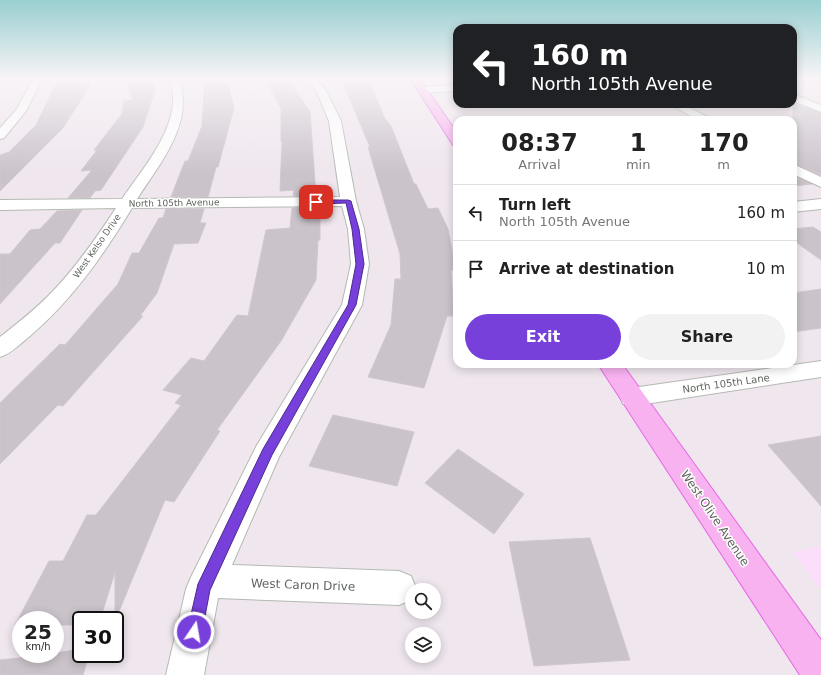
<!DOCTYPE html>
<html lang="en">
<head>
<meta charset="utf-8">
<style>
	:root { --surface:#fff; --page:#f2f2f2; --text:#222; --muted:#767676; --line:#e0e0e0; --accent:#7740db }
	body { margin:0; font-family:"DejaVu Sans",sans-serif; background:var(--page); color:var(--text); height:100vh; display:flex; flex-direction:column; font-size:15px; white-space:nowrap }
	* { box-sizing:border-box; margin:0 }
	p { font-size:13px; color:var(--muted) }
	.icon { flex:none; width:22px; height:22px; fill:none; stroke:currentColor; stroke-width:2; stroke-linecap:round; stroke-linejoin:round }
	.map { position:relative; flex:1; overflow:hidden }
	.details { position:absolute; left:453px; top:116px; width:344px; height:252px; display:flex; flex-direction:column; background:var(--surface); border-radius:12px; box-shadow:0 2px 10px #0003 }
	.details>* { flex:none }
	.hud { position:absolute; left:453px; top:24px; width:344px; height:84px; border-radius:12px; box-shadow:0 2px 10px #0003; background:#202124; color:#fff; overflow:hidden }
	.tools { position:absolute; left:405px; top:583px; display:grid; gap:8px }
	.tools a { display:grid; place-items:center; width:36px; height:36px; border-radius:50%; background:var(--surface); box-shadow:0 2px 10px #0003; font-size:20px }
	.speed { position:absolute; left:12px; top:611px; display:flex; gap:8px; font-size:20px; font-weight:700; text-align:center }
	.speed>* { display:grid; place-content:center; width:52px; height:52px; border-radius:50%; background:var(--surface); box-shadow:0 2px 10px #0003; line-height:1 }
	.speed small { font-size:10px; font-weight:400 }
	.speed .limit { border:2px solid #111; border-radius:6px; background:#fff; color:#111 }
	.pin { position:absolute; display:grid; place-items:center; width:34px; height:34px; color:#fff; margin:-17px; border-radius:8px; box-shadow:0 2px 6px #0006 }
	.me { position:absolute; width:44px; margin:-22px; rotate:12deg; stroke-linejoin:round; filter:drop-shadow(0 0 3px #0008) }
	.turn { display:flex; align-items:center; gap:14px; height:84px; padding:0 12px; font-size:18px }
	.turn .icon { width:52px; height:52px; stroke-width:2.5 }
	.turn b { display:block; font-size:28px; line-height:34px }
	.eta { display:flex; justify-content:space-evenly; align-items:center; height:68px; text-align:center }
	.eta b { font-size:24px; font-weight:600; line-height:28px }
	.button { display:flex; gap:8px; margin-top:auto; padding:8px 12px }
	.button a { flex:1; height:46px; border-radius:24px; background:var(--accent); color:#fff; font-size:16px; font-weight:600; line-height:46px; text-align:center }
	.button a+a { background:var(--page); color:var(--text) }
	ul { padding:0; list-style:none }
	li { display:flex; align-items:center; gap:12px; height:56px; padding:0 12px; border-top:1px solid var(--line) }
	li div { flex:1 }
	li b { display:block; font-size:15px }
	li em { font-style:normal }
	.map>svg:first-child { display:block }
	.commercial { fill:#fbdffa }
	.building { fill:#cac3ca; stroke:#d2c5d3 }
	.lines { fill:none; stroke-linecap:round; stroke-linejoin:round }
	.minor-casing { stroke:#b4bab3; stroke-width:2 }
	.major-casing { stroke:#e668e6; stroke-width:2 }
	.minor { fill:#fff; fill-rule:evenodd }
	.major { fill:#f8b2f0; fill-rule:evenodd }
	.route { fill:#7740db; stroke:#4d2a8e }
	.labels { text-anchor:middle; stroke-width:3; stroke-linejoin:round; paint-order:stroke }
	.far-street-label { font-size:9px; fill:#5f655e; stroke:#fff }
	.street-label { font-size:10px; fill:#5f655e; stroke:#fff }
	.near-street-label { font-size:12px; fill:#5f655e; stroke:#fff }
</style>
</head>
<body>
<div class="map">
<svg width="821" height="675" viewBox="0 0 821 675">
	<rect width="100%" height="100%" fill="#efe6ee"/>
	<path class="commercial" d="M 821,546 L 821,590 L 792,552 Z"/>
	<g class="building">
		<path d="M 59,78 L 78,78 L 77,85 L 91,84 L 63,128 L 0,191 L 0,155 L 9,152 L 36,125 Z"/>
		<path d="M 125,78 L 150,78 L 154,86 L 155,90 L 143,127 L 101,190 L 95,191 L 90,198 L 68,198 L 92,170 L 81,171 L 97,150 L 94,150 L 122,114 L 124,101 L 133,100 Z"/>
		<path d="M 205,78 L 223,78 L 224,85 L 228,85 L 234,108 L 218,167 L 216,167 L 208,197 L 171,197 L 185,161 L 188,161 L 202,126 Z"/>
		<path d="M 265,78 L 287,78 L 310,112 L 316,196 L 293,196 L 294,190 L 280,191 L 282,141 L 281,142 L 281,108 Z"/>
		<path d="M 362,81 L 364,84 L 370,83 L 384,117 L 391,126 L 414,184 L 416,184 L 428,209 L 438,208 L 448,229 L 456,270 L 451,270 L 454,316 L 447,316 L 424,388 L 368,377 L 391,325 L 395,279 L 401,279 L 400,254 L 368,147 L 370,147 L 343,83 Z"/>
		<path d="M 793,104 L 821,113 L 821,175 L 793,163 Z"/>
		<path d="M 793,176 L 812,184 L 793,186 Z"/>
		<path d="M 292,208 L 317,208 L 317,218 L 320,218 L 320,240 L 318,240 L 316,280 L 281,341 L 217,430 L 220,431 L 174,502 L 165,500 L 115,621 L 115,572 L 100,620 L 81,620 L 81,625 L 55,625 L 55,620 L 21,620 L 21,625 L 15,625 L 49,561 L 63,561 L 87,515 L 96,515 L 181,405 L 175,403 L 182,395 L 163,390 L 191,358 L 204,361 L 237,315 L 248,316 L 266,230 L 290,228 Z"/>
		<path d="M 166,209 L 204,209 L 200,223 L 206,223 L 198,243 L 174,244 L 157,293 L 140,316 L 143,316 L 63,406 L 58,405 L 0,464 L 0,403 L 60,344 L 65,345 L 118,284 L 132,253 L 139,253 L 159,218 L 163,218 Z"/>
		<path d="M 82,210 L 60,243 L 55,243 L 0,304 L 0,254 L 10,254 L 30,230 L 40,229 L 57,211 Z"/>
		<path d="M 813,227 L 821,232 L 821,260 L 793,240 L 793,229 Z"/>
		<path d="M 821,289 L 821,328 L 793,332 L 793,293 Z"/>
		<path d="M 333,415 L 414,432 L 397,486 L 309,466 Z"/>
		<path d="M 821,436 L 821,506 L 768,445 Z"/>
		<path d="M 458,449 L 524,494 L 494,534 L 425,483 Z"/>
		<path d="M 590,538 L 630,660 L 534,666 L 509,542 Z"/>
		<path d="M 81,649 L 81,654 L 89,654 L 83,675 L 0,675 L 0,660 L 55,654 L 55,653 Z"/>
	</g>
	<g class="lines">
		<defs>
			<g id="minor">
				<path d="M 34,78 L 43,78 L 26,111 L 4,138 L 0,139 L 0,128 L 16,110 Z"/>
				<path d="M 169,78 L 179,78 C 181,86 183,94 183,102 C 183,137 155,171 137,199 L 340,197 L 329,121 L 316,90 L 306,78 L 315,78 L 325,89 L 341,121 L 356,201 L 364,229 L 369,264 L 362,305 L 279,457 L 232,565 L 399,571 L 411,576 L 416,588 L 415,590 L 412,590 L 411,600 L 399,605 L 218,598 L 204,675 L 166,675 L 186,589 L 191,577 L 257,445 L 342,305 L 351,264 L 348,229 L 342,206 L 132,208 C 103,256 72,300 30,336 C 20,344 12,353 0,357 L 0,337 C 18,323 37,308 53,291 C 77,266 97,237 116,208 L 0,210 L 0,200 L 122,199 C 141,171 170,138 173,103 C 174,95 171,86 169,78 Z"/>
				<path d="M 457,85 L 457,91 L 422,93 L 417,90 L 422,87 Z"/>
				<path d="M 793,94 L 821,105 L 821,112 L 793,101 Z"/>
				<path d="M 670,104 L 683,104 L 709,118 L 711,120 L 697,120 Z"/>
				<path d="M 793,164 L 821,177 L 821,187 L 793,174 Z"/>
				<path d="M 821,199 L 821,209 L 793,212 L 793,202 Z"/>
				<path d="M 821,361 L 821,377 L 632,406 L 623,404 L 620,397 L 623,390 L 632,388 Z"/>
			</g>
			<g id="major">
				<path d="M 410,78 L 419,78 L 457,133 L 457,146 L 453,145 Z"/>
				<path d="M 598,364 L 622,364 L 821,640 L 821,675 L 800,675 Z"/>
			</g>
		</defs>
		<use href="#minor" class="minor-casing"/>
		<use href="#major" class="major-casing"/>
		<use href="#minor" class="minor"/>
		<use href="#major" class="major"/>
	</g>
	<linearGradient id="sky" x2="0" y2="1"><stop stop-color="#99cfd0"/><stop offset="0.45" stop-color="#f8f4f7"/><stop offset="1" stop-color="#f8f4f7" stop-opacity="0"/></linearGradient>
	<rect width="821" height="173" fill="url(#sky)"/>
	<path class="route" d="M 314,200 L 348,200 L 351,201 L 359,229 L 364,264 L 356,305 L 272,455 L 210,590 L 202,632 L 200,637 L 194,640 L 189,637 L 187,632 L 198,584 L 263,449 L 348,305 L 356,264 L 352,229 L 346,203 L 316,204 L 314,203 Z"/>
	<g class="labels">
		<g class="far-street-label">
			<text transform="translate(174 203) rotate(-1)" y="3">North 105th Avenue</text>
			<text transform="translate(97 246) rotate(-55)" y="3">West Kelso Drive</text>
		</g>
		<g class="street-label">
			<text transform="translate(726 383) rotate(-8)" y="4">North 105th Lane</text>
		</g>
		<g class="near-street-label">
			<text transform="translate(715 518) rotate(56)" y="4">West Olive Avenue</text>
			<text transform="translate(303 585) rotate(2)" y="4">West Caron Drive</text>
		</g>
	</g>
</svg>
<div class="tools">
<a><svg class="icon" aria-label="search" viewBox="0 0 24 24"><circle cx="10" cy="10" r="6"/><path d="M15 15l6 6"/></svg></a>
<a><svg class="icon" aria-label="layers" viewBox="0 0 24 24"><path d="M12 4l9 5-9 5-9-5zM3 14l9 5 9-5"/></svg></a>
</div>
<div class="speed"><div>25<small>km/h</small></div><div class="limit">30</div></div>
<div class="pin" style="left:316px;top:202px;background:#d93025"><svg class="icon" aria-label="arrive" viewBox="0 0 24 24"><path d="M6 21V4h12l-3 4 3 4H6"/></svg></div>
<svg class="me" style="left:194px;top:632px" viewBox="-20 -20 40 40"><circle r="17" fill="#7740db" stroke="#fff" stroke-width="3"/><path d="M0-11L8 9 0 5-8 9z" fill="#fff"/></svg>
<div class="hud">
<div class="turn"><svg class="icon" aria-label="left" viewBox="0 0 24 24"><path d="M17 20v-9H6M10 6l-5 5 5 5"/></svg><div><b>160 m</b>North 105th Avenue</div></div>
</div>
<section class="details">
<div class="eta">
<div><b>08:37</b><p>Arrival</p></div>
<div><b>1</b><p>min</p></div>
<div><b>170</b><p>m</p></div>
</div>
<ul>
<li><svg class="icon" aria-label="left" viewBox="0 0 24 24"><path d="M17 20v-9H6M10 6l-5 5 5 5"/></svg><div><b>Turn left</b><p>North 105th Avenue</p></div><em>160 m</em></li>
<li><svg class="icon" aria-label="arrive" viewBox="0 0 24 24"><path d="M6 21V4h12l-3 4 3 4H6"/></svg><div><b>Arrive at destination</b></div><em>10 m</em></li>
</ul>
<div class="button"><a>Exit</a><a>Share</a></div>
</section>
</div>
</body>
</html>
